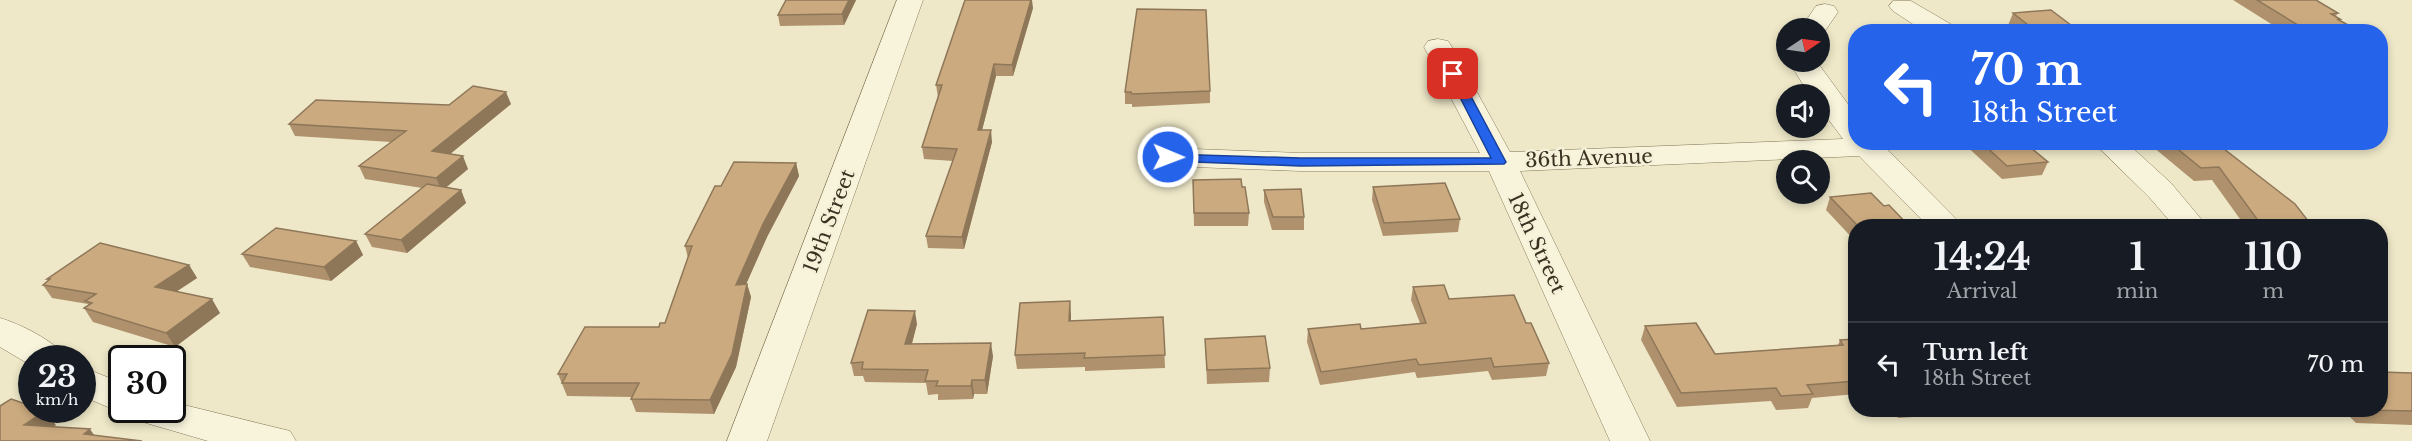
<!DOCTYPE html>
<html lang="en">
<head>
<meta charset="utf-8">
<style>
	:root { --surface:#171b24; --page:#20242c; --text:#f1f3f6; --muted:#9ea1a6; --line:#363941 }
	body { margin:0; font-family:"Libre Baskerville",serif; background:var(--page); color:var(--text); height:100vh; display:flex; flex-direction:column; font-size:22px; white-space:nowrap }
	* { box-sizing:border-box; margin:0 }
	p { font-size:20px; color:var(--muted) }
	.icon { flex:none; width:33px; height:33px; fill:none; stroke:currentColor; stroke-width:2; stroke-linecap:round; stroke-linejoin:round }
	.map { position:relative; flex:1; overflow:hidden }
	.side { position:absolute; left:1848px; top:219px; width:540px; height:198px; display:flex; flex-direction:column; background:var(--surface); border-radius:24px; box-shadow:0 3px 9px #0003 }
	.side>* { flex:none }
	.banner { position:absolute; left:1848px; top:24px; width:540px; height:126px; border-radius:24px; box-shadow:0 3px 9px #0003; background:#2563eb; color:#fff; overflow:hidden }
	.needle { width:39px; rotate:77deg }
	.tools { position:absolute; left:1776px; top:18px; display:grid; gap:12px }
	.tools a { display:grid; place-items:center; width:54px; height:54px; border-radius:50%; background:var(--surface); box-shadow:0 3px 9px #0003; font-size:30px }
	.speed { position:absolute; left:18px; top:345px; display:flex; gap:12px; font-size:30px; font-weight:700; text-align:center }
	.speed>* { display:grid; place-content:center; width:78px; height:78px; border-radius:50%; background:var(--surface); box-shadow:0 3px 9px #0003; line-height:1 }
	.speed small { font-size:15px; font-weight:400 }
	.speed .limit { border:3px solid #111; border-radius:9px; background:#fff; color:#111 }
	.pin { position:absolute; display:grid; place-items:center; width:51px; height:51px; color:#fff; margin:-26px; border-radius:12px; box-shadow:0 3px 9px #0006 }
	.me { position:absolute; width:66px; margin:-33px; rotate:91deg; stroke-linejoin:round; filter:drop-shadow(0 0 4px #0008) }
	.turn { display:flex; align-items:center; gap:21px; height:126px; padding:0 24px; font-size:27px }
	.turn .icon { width:78px; height:78px; stroke-width:2.5 }
	.turn b { display:block; font-size:42px; line-height:51px }
	.eta { display:flex; justify-content:space-evenly; align-items:center; height:102px; text-align:center }
	.eta b { font-size:36px; font-weight:800; line-height:42px }
	ul { padding:0; list-style:none }
	li { display:flex; align-items:center; gap:18px; height:84px; padding:0 24px; border-top:2px solid var(--line) }
	li div { flex:1 }
	li b { display:block; font-size:22px }
	li em { font-style:normal }
	.map>svg:first-child { display:block }
	.lines { fill:none; stroke-linecap:round; stroke-linejoin:round }
	.minor-casing { stroke:#8a7b5d; stroke-width:1 }
	.minor { fill:#f8f4dc; fill-rule:evenodd }
	.wall { fill:#af926d }
	.shaded-wall { fill:#8e7759 }
	.building { fill:#cbaa7f; stroke:#8e7759; stroke-width:1.5 }
	.route { fill:#2563eb; stroke:#184099; stroke-width:1.5 }
	.labels { text-anchor:middle; stroke-width:5; stroke-linejoin:round; paint-order:stroke }
	.street-label { font-size:20px; fill:#3b3121; stroke:#f5f1d8 }
</style>
</head>
<body>
<div class="map">
<svg width="2412" height="441" viewBox="0 0 2412 441">
	<rect width="100%" height="100%" fill="#eee8c8"/>
	<g class="lines">
		<defs>
			<g id="minor">
				<path d="M 897,0 L 923,0 L 767,441 L 727,441 Z"/>
				<path d="M 1893,1 L 1911,1 L 1954,26 L 1958,32 L 1925,32 L 1893,11 L 1889,6 Z"/>
				<path d="M 1825,4 L 1834,6 L 1838,12 L 1823,34 L 1820,35 L 1820,28 L 1801,28 L 1816,6 Z"/>
				<path d="M 1438,39 L 1448,41 L 1452,47 L 1510,152 L 1843,139 L 1820,108 L 1820,94 L 1809,94 L 1789,62 L 1817,62 L 1856,115 L 1856,142 L 1880,142 L 1963,226 L 1928,226 L 1859,156 L 1520,171 L 1650,441 L 1610,441 L 1489,171 L 1300,171 L 1168,166 L 1157,164 L 1153,157 L 1157,150 L 1168,148 L 1300,153 L 1480,153 L 1424,47 L 1428,41 Z"/>
				<path d="M 2093,142 L 2126,142 L 2171,183 L 2207,226 L 2174,226 L 2149,197 Z"/>
				<path d="M 0,318 C 18,323 58,342 65,358 L 32,358 L 32,366 L 0,347 Z"/>
				<path d="M 82,367 L 122,383 L 122,410 L 172,410 L 172,402 L 290,431 L 296,441 L 208,441 L 136,420 L 131,410 L 122,413 L 82,396 Z"/>
			</g>
		</defs>
		<use href="#minor" class="minor-casing"/>
		<use href="#minor" class="minor"/>
	</g>
	<g class="wall">
		<path d="M 786,0 L 856,0 L 844,25 L 780,26 L 778,15 Z"/>
		<path d="M 2233,0 L 2316,0 L 2338,13 L 2336,16 L 2339,20 L 2350,26 L 2347,32 L 2284,32 Z"/>
		<path d="M 1033,8 L 1013,76 L 996,76 L 982,130 L 992,142 L 964,249 L 928,248 L 926,236 L 953,161 L 924,159 L 922,147 L 938,97 L 936,85 Z"/>
		<path d="M 2013,13 L 2080,32 L 2011,32 L 2007,28 Z"/>
		<path d="M 1210,91 L 1210,103 L 1132,107 L 1132,104 L 1125,104 L 1125,92 Z"/>
		<path d="M 511,104 L 450,154 L 468,169 L 446,187 L 461,190 L 466,203 L 407,253 L 372,247 L 365,234 L 422,188 L 365,179 L 359,166 L 391,142 L 295,136 L 289,124 L 449,105 Z"/>
		<path d="M 1962,142 L 2024,142 L 2048,162 L 2042,175 L 2002,179 Z"/>
		<path d="M 2147,142 L 2215,142 L 2312,226 L 2245,226 L 2212,180 L 2194,181 Z"/>
		<path d="M 796,163 L 799,176 L 767,237 L 746,284 L 747,284 L 751,297 L 736,367 L 714,414 L 636,412 L 631,399 L 632,397 L 567,396 L 558,374 L 659,327 L 665,323 L 688,258 L 685,246 L 721,186 Z"/>
		<path d="M 1193,180 L 1242,187 L 1249,213 L 1248,226 L 1194,226 Z"/>
		<path d="M 1373,187 L 1460,219 L 1458,232 L 1383,236 L 1372,200 Z"/>
		<path d="M 1264,190 L 1304,217 L 1304,230 L 1272,230 L 1264,202 Z"/>
		<path d="M 1830,197 L 1884,206 L 1909,226 L 1856,226 L 1856,242 L 1826,210 Z"/>
		<path d="M 356,241 L 363,255 L 331,281 L 250,267 L 242,254 Z"/>
		<path d="M 189,265 L 197,278 L 176,292 L 220,313 L 175,347 L 93,322 L 84,308 L 88,305 L 88,304 L 52,298 L 43,285 L 48,281 L 47,279 Z"/>
		<path d="M 1413,287 L 1526,323 L 1549,363 L 1546,376 L 1492,380 L 1488,371 L 1417,378 L 1415,372 L 1320,385 L 1307,342 L 1308,329 L 1361,329 L 1420,323 L 1411,300 Z"/>
		<path d="M 1071,315 L 1071,321 L 1163,317 L 1165,368 L 1085,371 L 1085,367 L 1017,369 L 1015,355 Z"/>
		<path d="M 917,324 L 912,344 L 993,356 L 987,394 L 974,394 L 973,399 L 938,400 L 938,394 L 928,395 L 926,383 L 865,382 L 863,376 L 854,376 L 851,363 Z"/>
		<path d="M 1645,326 L 1715,354 L 1838,345 L 1840,340 L 1856,339 L 1856,394 L 1812,398 L 1808,408 L 1776,410 L 1771,401 L 1677,407 L 1641,340 Z"/>
		<path d="M 1205,339 L 1270,368 L 1269,382 L 1207,384 Z"/>
		<path d="M 2412,373 L 2412,425 L 2356,423 L 2343,410 L 2380,410 Z"/>
		<path d="M 1873,410 L 1893,410 L 1874,411 Z"/>
		<path d="M 1893,410 L 2060,410 L 1960,411 L 1958,414 L 1898,418 Z"/>
	</g>
	<g class="shaded-wall">
		<path d="M 849,0 L 856,0 L 844,25 L 842,14 Z"/>
		<path d="M 1031,0 L 1032,0 L 1033,8 L 1013,76 L 1012,65 Z"/>
		<path d="M 994,64 L 996,76 L 979,142 L 978,130 Z"/>
		<path d="M 506,92 L 511,104 L 438,164 L 432,151 Z"/>
		<path d="M 991,130 L 992,142 L 964,249 L 962,237 Z"/>
		<path d="M 463,156 L 468,169 L 442,191 L 436,178 Z"/>
		<path d="M 796,163 L 799,176 L 767,237 L 740,298 L 736,285 L 763,224 Z"/>
		<path d="M 461,190 L 466,203 L 407,253 L 401,240 Z"/>
		<path d="M 356,241 L 363,255 L 331,281 L 324,267 Z"/>
		<path d="M 189,265 L 197,278 L 163,300 L 155,287 Z"/>
		<path d="M 747,284 L 751,297 L 736,367 L 714,414 L 710,400 Z"/>
		<path d="M 212,299 L 220,313 L 175,347 L 166,333 Z"/>
		<path d="M 1070,301 L 1071,315 L 1070,334 L 1069,321 Z"/>
		<path d="M 915,311 L 917,324 L 908,357 L 905,344 Z"/>
		<path d="M 991,343 L 993,356 L 987,394 L 985,380 Z"/>
		<path d="M 972,380 L 974,394 L 973,399 L 971,386 Z"/>
		<path d="M 45,411 L 56,425 L 35,439 L 24,425 Z"/>
		<path d="M 90,429 L 98,441 L 84,434 Z"/>
	</g>
	<g class="building">
		<path d="M 786,0 L 849,0 L 842,14 L 778,15 Z"/>
		<path d="M 965,0 L 1031,0 L 1012,65 L 994,64 L 978,130 L 991,130 L 962,237 L 926,236 L 957,149 L 922,147 L 942,85 L 936,85 Z"/>
		<path d="M 2257,0 L 2316,0 L 2338,13 L 2331,14 L 2340,19 L 2337,19 L 2350,26 L 2306,30 Z"/>
		<path d="M 1137,9 L 1206,10 L 1210,91 L 1132,94 L 1131,92 L 1125,92 Z"/>
		<path d="M 2051,10 L 2080,32 L 2037,32 L 2013,13 Z"/>
		<path d="M 473,86 L 506,92 L 432,151 L 463,156 L 436,178 L 359,166 L 406,131 L 289,124 L 316,100 L 449,105 Z"/>
		<path d="M 1981,142 L 2024,142 L 2048,162 L 2007,166 Z"/>
		<path d="M 2169,142 L 2215,142 L 2295,204 L 2312,226 L 2262,226 L 2219,167 L 2201,168 Z"/>
		<path d="M 734,162 L 796,163 L 763,224 L 736,285 L 747,284 L 732,354 L 710,400 L 631,399 L 639,383 L 562,383 L 567,374 L 558,374 L 585,327 L 659,327 L 660,323 L 665,323 L 692,246 L 685,246 L 715,186 L 721,186 Z"/>
		<path d="M 1241,179 L 1242,187 L 1245,187 L 1249,213 L 1194,213 L 1193,180 Z"/>
		<path d="M 1445,183 L 1460,219 L 1384,223 L 1373,187 Z"/>
		<path d="M 427,184 L 461,190 L 401,240 L 365,234 Z"/>
		<path d="M 1301,189 L 1304,217 L 1273,217 L 1264,190 Z"/>
		<path d="M 1871,193 L 1884,206 L 1889,205 L 1909,226 L 1858,226 L 1830,197 Z"/>
		<path d="M 276,228 L 356,241 L 324,267 L 242,254 Z"/>
		<path d="M 100,243 L 189,265 L 155,287 L 212,299 L 166,333 L 84,308 L 92,303 L 85,301 L 96,294 L 43,285 L 50,279 L 47,279 Z"/>
		<path d="M 1444,285 L 1449,299 L 1514,295 L 1526,323 L 1531,323 L 1549,363 L 1494,367 L 1491,358 L 1419,365 L 1416,359 L 1321,372 L 1308,329 L 1360,324 L 1361,329 L 1426,323 L 1413,287 Z"/>
		<path d="M 1070,301 L 1069,321 L 1163,317 L 1165,355 L 1084,358 L 1085,353 L 1015,355 L 1020,303 Z"/>
		<path d="M 868,310 L 915,311 L 905,344 L 991,343 L 985,380 L 972,380 L 971,386 L 936,386 L 938,381 L 925,381 L 928,370 L 862,369 L 863,362 L 851,363 Z"/>
		<path d="M 1696,323 L 1715,354 L 1843,345 L 1840,340 L 1856,339 L 1856,381 L 1807,385 L 1813,394 L 1781,396 L 1776,388 L 1681,393 L 1645,326 Z"/>
		<path d="M 1265,336 L 1270,368 L 1207,370 L 1205,339 Z"/>
		<path d="M 2380,372 L 2412,373 L 2412,411 L 2366,410 L 2380,410 Z"/>
		<path d="M 11,399 L 32,406 L 32,410 L 41,410 L 45,411 L 24,425 L 90,429 L 84,434 L 142,441 L 0,441 L 0,406 Z"/>
	</g>
	<path class="route" d="M 1453,70 L 1459,74 L 1506,162 L 1504,164 L 1300,166 L 1168,161 L 1161,157 L 1168,154 L 1300,158 L 1491,158 L 1448,74 Z"/>
	<g class="labels">
		<g class="street-label">
			<text transform="translate(1589 158) rotate(-2)" y="7">36th Avenue</text>
			<text transform="translate(829 221) rotate(-69)" y="7">19th Street</text>
			<text transform="translate(1537 243) rotate(65)" y="7">18th Street</text>
		</g>
	</g>
</svg>
<div class="tools">
<a><svg class="needle" viewBox="-14 -14 28 28"><path d="M0-13l5 13h-10z" fill="#e53935"/><path d="M0 13l5-13h-10z" fill="#9ea1a6"/></svg></a>
<a><svg class="icon" aria-label="sound" viewBox="0 0 24 24"><path d="M4 9h4l5-4v14l-5-4H4zM17 9q2 3 0 6"/></svg></a>
<a><svg class="icon" aria-label="search" viewBox="0 0 24 24"><circle cx="10" cy="10" r="6"/><path d="M15 15l6 6"/></svg></a>
</div>
<div class="speed"><div>23<small>km/h</small></div><div class="limit">30</div></div>
<div class="pin" style="left:1453px;top:74px;background:#d93025"><svg class="icon" aria-label="arrive" viewBox="0 0 24 24"><path d="M6 21V4h12l-3 4 3 4H6"/></svg></div>
<svg class="me" style="left:1168px;top:157px" viewBox="-20 -20 40 40"><circle r="17" fill="#2563eb" stroke="#fff" stroke-width="3"/><path d="M0-11L8 9 0 5-8 9z" fill="#fff"/></svg>
<div class="banner">
<div class="turn"><svg class="icon" aria-label="left" viewBox="0 0 24 24"><path d="M17 20v-9H6M10 6l-5 5 5 5"/></svg><div><b>70 m</b>18th Street</div></div>
</div>
<section class="side">
<div class="eta">
<div><b>14:24</b><p>Arrival</p></div>
<div><b>1</b><p>min</p></div>
<div><b>110</b><p>m</p></div>
</div>
<ul>
<li><svg class="icon" aria-label="left" viewBox="0 0 24 24"><path d="M17 20v-9H6M10 6l-5 5 5 5"/></svg><div><b>Turn left</b><p>18th Street</p></div><em>70 m</em></li>
</ul>
</section>
</div>
</body>
</html>
